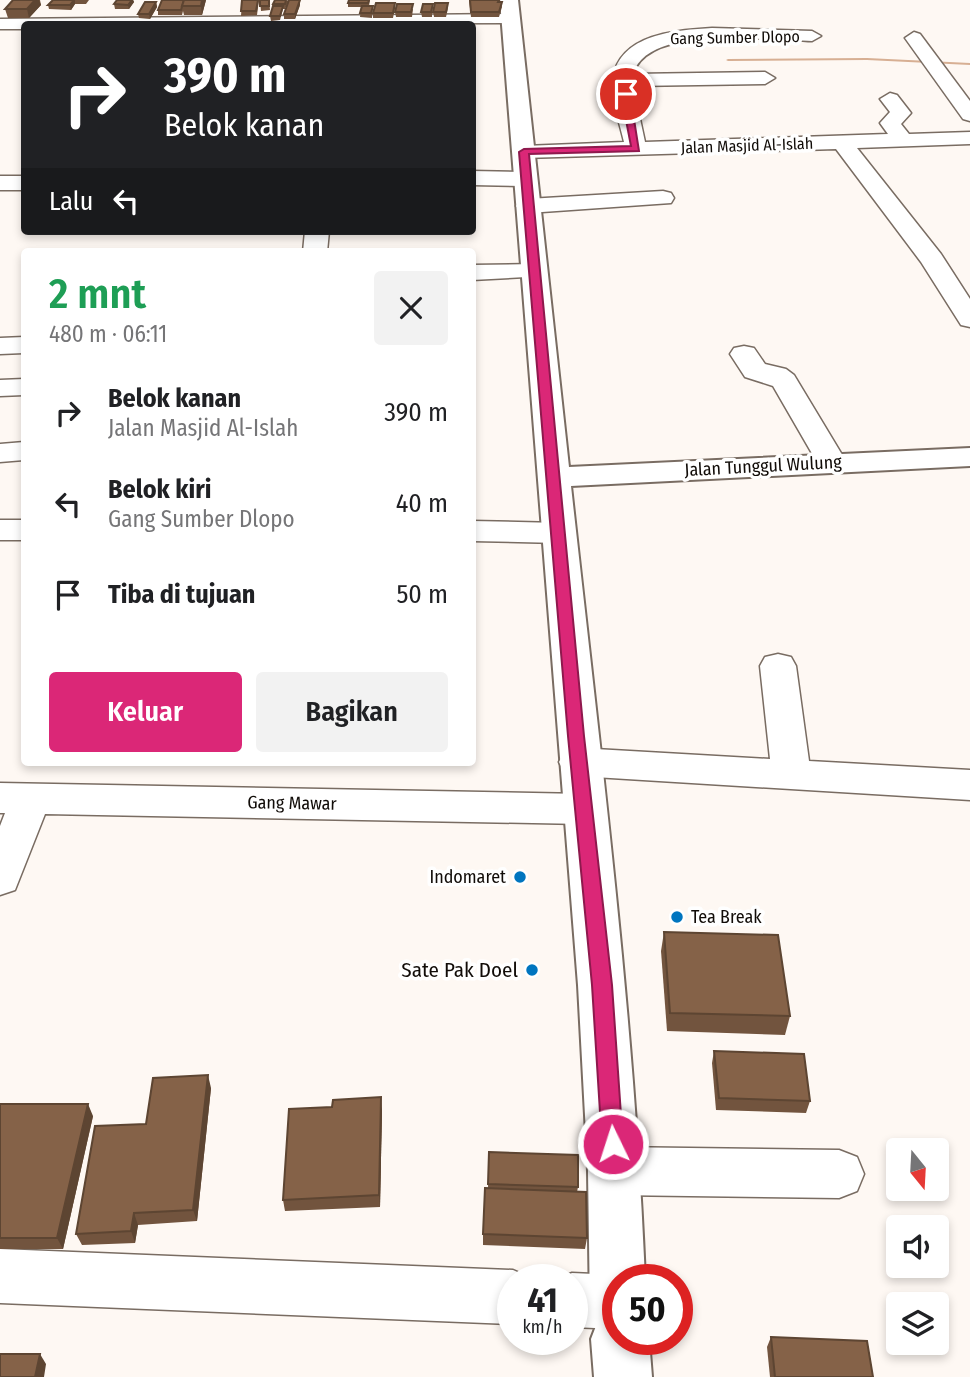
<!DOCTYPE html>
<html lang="id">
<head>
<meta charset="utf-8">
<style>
	:root { --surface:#fff; --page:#f2f2f2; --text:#202124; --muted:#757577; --accent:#db2777 }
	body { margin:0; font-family:"Fira Sans Condensed",sans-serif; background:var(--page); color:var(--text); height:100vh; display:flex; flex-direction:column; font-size:26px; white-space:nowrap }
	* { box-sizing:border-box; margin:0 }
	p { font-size:23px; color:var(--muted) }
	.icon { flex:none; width:38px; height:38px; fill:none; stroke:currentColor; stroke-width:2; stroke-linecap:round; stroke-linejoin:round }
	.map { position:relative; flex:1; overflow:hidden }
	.sheet { position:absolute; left:21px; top:248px; width:455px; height:518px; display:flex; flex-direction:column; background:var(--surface); border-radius:7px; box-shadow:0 4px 10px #0003 }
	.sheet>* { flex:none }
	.hud { position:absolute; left:21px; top:21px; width:455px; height:214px; border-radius:7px; box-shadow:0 4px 10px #0003; background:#202124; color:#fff; overflow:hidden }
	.needle { width:46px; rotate:162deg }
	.tools { position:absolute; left:886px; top:1138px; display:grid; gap:14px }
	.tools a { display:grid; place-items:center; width:63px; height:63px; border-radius:7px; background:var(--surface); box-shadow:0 4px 10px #0003; font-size:35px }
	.speed { position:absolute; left:497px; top:1264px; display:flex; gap:14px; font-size:35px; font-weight:700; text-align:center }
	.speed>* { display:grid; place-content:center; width:91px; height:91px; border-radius:50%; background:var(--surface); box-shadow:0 4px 10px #0003; line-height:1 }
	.speed small { font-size:18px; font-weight:400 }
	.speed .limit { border:10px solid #d22; background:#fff; color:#111 }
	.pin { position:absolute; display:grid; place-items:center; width:60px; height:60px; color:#fff; margin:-30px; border:4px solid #fff; border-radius:50%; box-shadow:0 2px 7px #0007 }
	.me { position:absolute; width:77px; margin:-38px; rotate:356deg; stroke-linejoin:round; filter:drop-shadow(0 0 5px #0008) }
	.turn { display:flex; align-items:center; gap:24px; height:147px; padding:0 28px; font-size:32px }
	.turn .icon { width:91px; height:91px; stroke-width:2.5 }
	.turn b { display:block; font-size:49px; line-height:60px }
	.then { display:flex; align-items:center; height:66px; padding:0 28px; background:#0003; gap:14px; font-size:26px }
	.round { display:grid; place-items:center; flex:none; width:74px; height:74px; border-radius:7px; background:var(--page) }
	.headline { display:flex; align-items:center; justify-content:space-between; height:119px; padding:0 28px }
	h1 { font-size:42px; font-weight:600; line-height:52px; color:#1e9e55 }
	.action { display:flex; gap:14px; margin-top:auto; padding:14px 28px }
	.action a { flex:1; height:80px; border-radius:7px; background:var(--accent); color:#fff; font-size:28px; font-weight:600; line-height:80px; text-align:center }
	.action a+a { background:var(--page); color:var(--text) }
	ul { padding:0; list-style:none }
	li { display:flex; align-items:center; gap:21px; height:91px; padding:0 28px }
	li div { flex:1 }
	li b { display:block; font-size:26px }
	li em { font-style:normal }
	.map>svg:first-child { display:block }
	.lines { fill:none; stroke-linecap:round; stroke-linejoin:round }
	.stream { fill:#d7af93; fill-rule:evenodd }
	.minor-casing { stroke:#796c62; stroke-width:3 }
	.secondary-casing { stroke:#796c62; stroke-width:4 }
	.minor { fill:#fff; fill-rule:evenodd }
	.secondary { fill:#fff; fill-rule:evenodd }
	.wall { fill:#72543e }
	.shaded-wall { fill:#5d4532 }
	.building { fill:#856248; stroke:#5d4532; stroke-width:2 }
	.route { fill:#db2777; stroke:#8e194d; stroke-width:2 }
	.poi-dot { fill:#0075bf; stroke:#fff; stroke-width:2.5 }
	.labels { text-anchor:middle; stroke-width:7; stroke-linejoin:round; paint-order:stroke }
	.far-street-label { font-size:16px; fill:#110c08; stroke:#fff }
	.street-label { font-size:18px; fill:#110c08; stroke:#fff }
	.poi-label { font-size:18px; fill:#110c08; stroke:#fff; text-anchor:end }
	.near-poi-label { font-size:21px; fill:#110c08; stroke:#fff; text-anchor:end }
</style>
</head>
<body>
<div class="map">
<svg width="970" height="1377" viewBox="0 0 970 1377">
	<rect width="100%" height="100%" fill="#fef8f3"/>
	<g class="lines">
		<path class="stream" d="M 867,58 L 970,63 L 970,65 L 867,60 L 728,61 L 726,60 L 728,59 Z"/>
		<defs>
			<g id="minor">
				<path d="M 511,14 L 517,15 L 520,19 L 517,23 L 24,24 L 24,29 L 0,29 L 0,19 Z"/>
				<path d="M 712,28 L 812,31 L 821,36 L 812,41 C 770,40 648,23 633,74 L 765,72 L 775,78 L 765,84 L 633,86 L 645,142 L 888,134 L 880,123 L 890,112 L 880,99 L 890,93 L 897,95 L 911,113 L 901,124 L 909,134 L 970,132 L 970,144 L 857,148 L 941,254 L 970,299 L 970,327 L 961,325 L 921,262 L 836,149 L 524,158 L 513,152 L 524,146 L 624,142 C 620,124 610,96 613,78 C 620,34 676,30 712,28 Z"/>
				<path d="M 914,32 L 920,34 L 970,101 L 970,121 L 963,119 L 905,38 Z"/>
				<path d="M 472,171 L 525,172 L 536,179 L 525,186 L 472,185 Z"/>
				<rect x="0" y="176" width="24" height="14"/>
				<path d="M 663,191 L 671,193 L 674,198 L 671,203 L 528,213 L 520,211 L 516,206 L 520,201 L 528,199 Z"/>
				<path d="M 305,231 L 329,231 L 327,252 L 303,252 Z"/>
				<path d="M 535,264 L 544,266 L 547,271 L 544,276 L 472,280 L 472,265 Z"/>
				<path d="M 24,337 L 24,353 L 0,354 L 0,338 Z"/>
				<path d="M 744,346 L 754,348 L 765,364 L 786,369 L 794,375 L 847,463 L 843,469 L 832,472 L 821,469 L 773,386 L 745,377 L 730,354 L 734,348 Z"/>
				<path d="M 24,379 L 24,395 L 0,396 L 0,380 Z"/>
				<path d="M 24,442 L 24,460 L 0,462 L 0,444 Z"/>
				<rect x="0" y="520" width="24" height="20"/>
				<path d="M 472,521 L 559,523 L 570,526 L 575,533 L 570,540 L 559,543 L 472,541 Z"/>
				<path d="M 778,654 L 791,657 L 796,666 L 809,761 L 970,770 L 970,800 L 578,776 L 564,772 L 559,762 L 564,752 L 578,748 L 770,759 L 760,666 L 765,657 Z"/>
				<path d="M 0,783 L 583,794 L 597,798 L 603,809 L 597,820 L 583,824 L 45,814 L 15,890 L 0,895 L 0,826 L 5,813 L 0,813 Z"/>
				<path d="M 614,1147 L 839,1150 L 857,1157 L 864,1174 L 857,1191 L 839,1198 L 614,1195 L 596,1188 L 589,1171 L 596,1154 Z"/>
				<path d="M 0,1249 L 513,1270 L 533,1279 L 513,1279 L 513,1324 L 0,1303 Z"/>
				<path d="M 572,1273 L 617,1275 L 627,1279 L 618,1279 L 618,1329 L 572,1327 L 572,1279 L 557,1279 Z"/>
			</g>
			<path id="secondary" d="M 500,0 L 518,0 L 569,467 L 970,448 L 970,466 L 571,486 C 600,750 634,1014 645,1279 L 618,1279 L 618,1339 L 649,1339 L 652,1377 L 594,1377 L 591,1339 L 596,1326 L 590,1310 L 588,1171 L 578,985 Z"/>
		</defs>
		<use href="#minor" class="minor-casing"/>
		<use href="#secondary" class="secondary-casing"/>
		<use href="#minor" class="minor"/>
		<use href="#secondary" class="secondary"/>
	</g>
	<g class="wall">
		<path d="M 13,0 L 46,0 L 40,0 L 41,5 L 29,18 L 8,18 L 5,9 Z"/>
		<path d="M 53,0 L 89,0 L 86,4 L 75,4 L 71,10 L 49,9 L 48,5 Z"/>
		<path d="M 117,0 L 133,0 L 134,2 L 129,9 L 115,9 L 114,4 Z"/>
		<path d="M 206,0 L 202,15 L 184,15 L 183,11 L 182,15 L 158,15 L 158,10 Z"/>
		<path d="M 242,0 L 259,0 L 257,15 L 241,16 Z"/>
		<path d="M 260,0 L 269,0 L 270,10 L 261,11 Z"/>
		<path d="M 289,0 L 285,9 L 283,9 L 280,20 L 271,21 L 270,16 L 273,4 Z"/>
		<path d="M 349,0 L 370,0 L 369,6 L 373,6 L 372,18 L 360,17 L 361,7 L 348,7 L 348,3 Z"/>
		<path d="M 466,0 L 500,0 L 502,7 L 499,17 L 471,17 L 469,0 Z"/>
		<path d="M 156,2 L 157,7 L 150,19 L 139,18 L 138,14 Z"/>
		<path d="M 395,3 L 395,8 L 393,18 L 373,18 L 373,13 Z"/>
		<path d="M 433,4 L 432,17 L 422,17 L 421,12 Z"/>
		<path d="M 300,5 L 295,19 L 284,19 L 284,14 Z"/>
		<path d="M 448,8 L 446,17 L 434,17 L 433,12 Z"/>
		<path d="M 413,9 L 412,17 L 396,17 L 395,12 Z"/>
		<path d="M 664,932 L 790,1016 L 785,1035 L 667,1031 L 661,951 Z"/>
		<path d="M 714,1051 L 810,1101 L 806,1113 L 716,1110 L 712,1063 Z"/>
		<path d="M 211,1088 L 197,1221 L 138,1225 L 135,1243 L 82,1245 L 76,1234 L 146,1124 Z"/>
		<path d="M 0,1104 L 93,1116 L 63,1249 L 0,1249 Z"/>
		<path d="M 382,1110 L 380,1207 L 285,1211 L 283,1200 Z"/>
		<path d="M 489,1152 L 578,1187 L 577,1192 L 587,1238 L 585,1249 L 483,1245 L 483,1234 L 488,1188 Z"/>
		<path d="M 771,1337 L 873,1377 L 770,1377 L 767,1347 Z"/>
	</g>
	<g class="shaded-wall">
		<path d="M 35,0 L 39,0 L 41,5 L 29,18 L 27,9 Z"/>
		<path d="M 75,0 L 75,4 L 71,10 L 70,5 Z"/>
		<path d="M 132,0 L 133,0 L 134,2 L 129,9 L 128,5 Z"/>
		<path d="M 202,0 L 206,0 L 202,15 L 201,6 Z"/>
		<path d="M 300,0 L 300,5 L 295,19 L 295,14 Z"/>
		<path d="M 156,2 L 157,7 L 150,19 L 149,14 Z"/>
		<path d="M 208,1075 L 211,1088 L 197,1221 L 193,1210 Z"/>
		<path d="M 381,1097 L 382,1110 L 380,1207 L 379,1195 Z"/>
		<path d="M 88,1104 L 93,1116 L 63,1249 L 57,1238 Z"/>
		<path d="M 134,1213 L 138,1225 L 135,1243 L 131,1231 Z"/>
		<path d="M 40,1354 L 46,1364 L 44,1377 L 35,1377 Z"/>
	</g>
	<g class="building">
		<path d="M 13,0 L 35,0 L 27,9 L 5,9 Z"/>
		<path d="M 53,0 L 74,0 L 70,5 L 48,5 Z"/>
		<path d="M 117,0 L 132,0 L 128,5 L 114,4 Z"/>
		<path d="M 162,0 L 184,0 L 181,10 L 158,10 Z"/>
		<path d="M 184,0 L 202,0 L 201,6 L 182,6 Z"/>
		<path d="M 242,0 L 258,0 L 256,11 L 241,11 Z"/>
		<rect x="260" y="0" width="9" height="6"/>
		<path d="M 275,0 L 286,0 L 285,4 L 273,4 Z"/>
		<path d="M 289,0 L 300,0 L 295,14 L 284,14 Z"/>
		<path d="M 349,0 L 369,0 L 368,3 L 348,3 Z"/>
		<path d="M 470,0 L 499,0 L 498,2 L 502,2 L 499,12 L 471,12 Z"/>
		<path d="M 145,2 L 156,2 L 149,14 L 138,14 Z"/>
		<path d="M 376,3 L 395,3 L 393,13 L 373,13 Z"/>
		<path d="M 435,3 L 448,3 L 446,12 L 433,12 Z"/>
		<path d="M 397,4 L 413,4 L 411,12 L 395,12 Z"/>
		<path d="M 423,4 L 433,4 L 431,12 L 421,12 Z"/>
		<path d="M 273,6 L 283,6 L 280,16 L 270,16 Z"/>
		<path d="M 362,6 L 373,6 L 371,13 L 360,13 Z"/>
		<path d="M 664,932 L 778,935 L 790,1016 L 670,1013 Z"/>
		<path d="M 714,1051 L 804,1054 L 810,1101 L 719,1098 Z"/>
		<path d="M 208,1075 L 193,1210 L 134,1213 L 131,1231 L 76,1234 L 95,1126 L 146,1124 L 153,1078 Z"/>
		<path d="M 381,1097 L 379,1195 L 283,1200 L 289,1109 L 332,1107 L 333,1100 Z"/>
		<path d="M 0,1104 L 88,1104 L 57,1238 L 0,1238 Z"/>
		<path d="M 489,1152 L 578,1155 L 578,1187 L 488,1184 Z"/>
		<path d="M 485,1188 L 586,1192 L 587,1238 L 483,1234 Z"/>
		<path d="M 771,1337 L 867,1341 L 873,1377 L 775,1377 Z"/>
		<path d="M 0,1354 L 40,1354 L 35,1377 L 0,1377 Z"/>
	</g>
	<path class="route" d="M 626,91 L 630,94 L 639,151 L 529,154 L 584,736 L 612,985 L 623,1144 L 620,1151 L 613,1154 L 605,1151 L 602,1144 L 592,985 L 568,736 L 519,152 L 524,149 L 631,146 L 621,94 Z"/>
	<g class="poi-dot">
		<circle cx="520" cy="877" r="7"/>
		<circle cx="677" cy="917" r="7"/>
		<circle cx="532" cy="970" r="7"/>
	</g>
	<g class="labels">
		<g class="far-street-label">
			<text transform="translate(735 37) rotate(-1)" y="6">Gang Sumber Dlopo</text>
			<text transform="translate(747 145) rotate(-2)" y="6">Jalan Masjid Al-Islah</text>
		</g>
		<g class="street-label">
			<text transform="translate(763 466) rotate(-3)" y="6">Jalan Tunggul Wulung</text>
			<text transform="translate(292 803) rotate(1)" y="6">Gang Mawar</text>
		</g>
		<g class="poi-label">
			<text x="506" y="883">Indomaret</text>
			<text x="691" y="923" text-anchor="start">Tea Break</text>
		</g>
		<g class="near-poi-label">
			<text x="518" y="977">Sate Pak Doel</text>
		</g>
	</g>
</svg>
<div class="tools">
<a><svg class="needle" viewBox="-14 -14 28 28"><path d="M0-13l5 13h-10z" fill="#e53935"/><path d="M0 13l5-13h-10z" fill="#757577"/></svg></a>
<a><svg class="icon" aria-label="sound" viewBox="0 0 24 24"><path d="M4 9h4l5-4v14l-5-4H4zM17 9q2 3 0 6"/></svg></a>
<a><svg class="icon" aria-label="layers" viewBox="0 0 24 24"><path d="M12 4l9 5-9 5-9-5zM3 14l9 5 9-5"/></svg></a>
</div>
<div class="speed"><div>41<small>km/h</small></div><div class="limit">50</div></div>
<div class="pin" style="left:626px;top:94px;background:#d93025"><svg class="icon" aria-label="arrive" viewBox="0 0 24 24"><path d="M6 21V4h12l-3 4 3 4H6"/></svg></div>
<svg class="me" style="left:613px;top:1144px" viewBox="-20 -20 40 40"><circle r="17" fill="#db2777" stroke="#fff" stroke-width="3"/><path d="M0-11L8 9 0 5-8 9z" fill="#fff"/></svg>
<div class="hud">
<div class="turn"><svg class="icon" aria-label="right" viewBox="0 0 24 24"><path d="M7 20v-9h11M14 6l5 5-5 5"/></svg><div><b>390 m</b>Belok kanan</div></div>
<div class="then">Lalu<svg class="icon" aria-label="left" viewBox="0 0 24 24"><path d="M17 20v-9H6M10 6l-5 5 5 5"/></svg></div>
</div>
<section class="sheet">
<div class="headline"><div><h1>2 mnt</h1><p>480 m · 06:11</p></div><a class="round"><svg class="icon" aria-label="close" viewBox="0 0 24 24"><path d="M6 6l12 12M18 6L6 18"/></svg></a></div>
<ul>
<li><svg class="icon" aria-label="right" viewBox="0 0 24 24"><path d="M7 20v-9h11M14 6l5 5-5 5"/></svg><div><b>Belok kanan</b><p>Jalan Masjid Al-Islah</p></div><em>390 m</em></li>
<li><svg class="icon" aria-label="left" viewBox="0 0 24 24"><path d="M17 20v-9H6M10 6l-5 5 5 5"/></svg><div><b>Belok kiri</b><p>Gang Sumber Dlopo</p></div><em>40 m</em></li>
<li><svg class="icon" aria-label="arrive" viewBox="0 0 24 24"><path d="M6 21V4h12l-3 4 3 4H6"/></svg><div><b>Tiba di tujuan</b></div><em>50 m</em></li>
</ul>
<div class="action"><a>Keluar</a><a>Bagikan</a></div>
</section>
</div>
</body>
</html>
